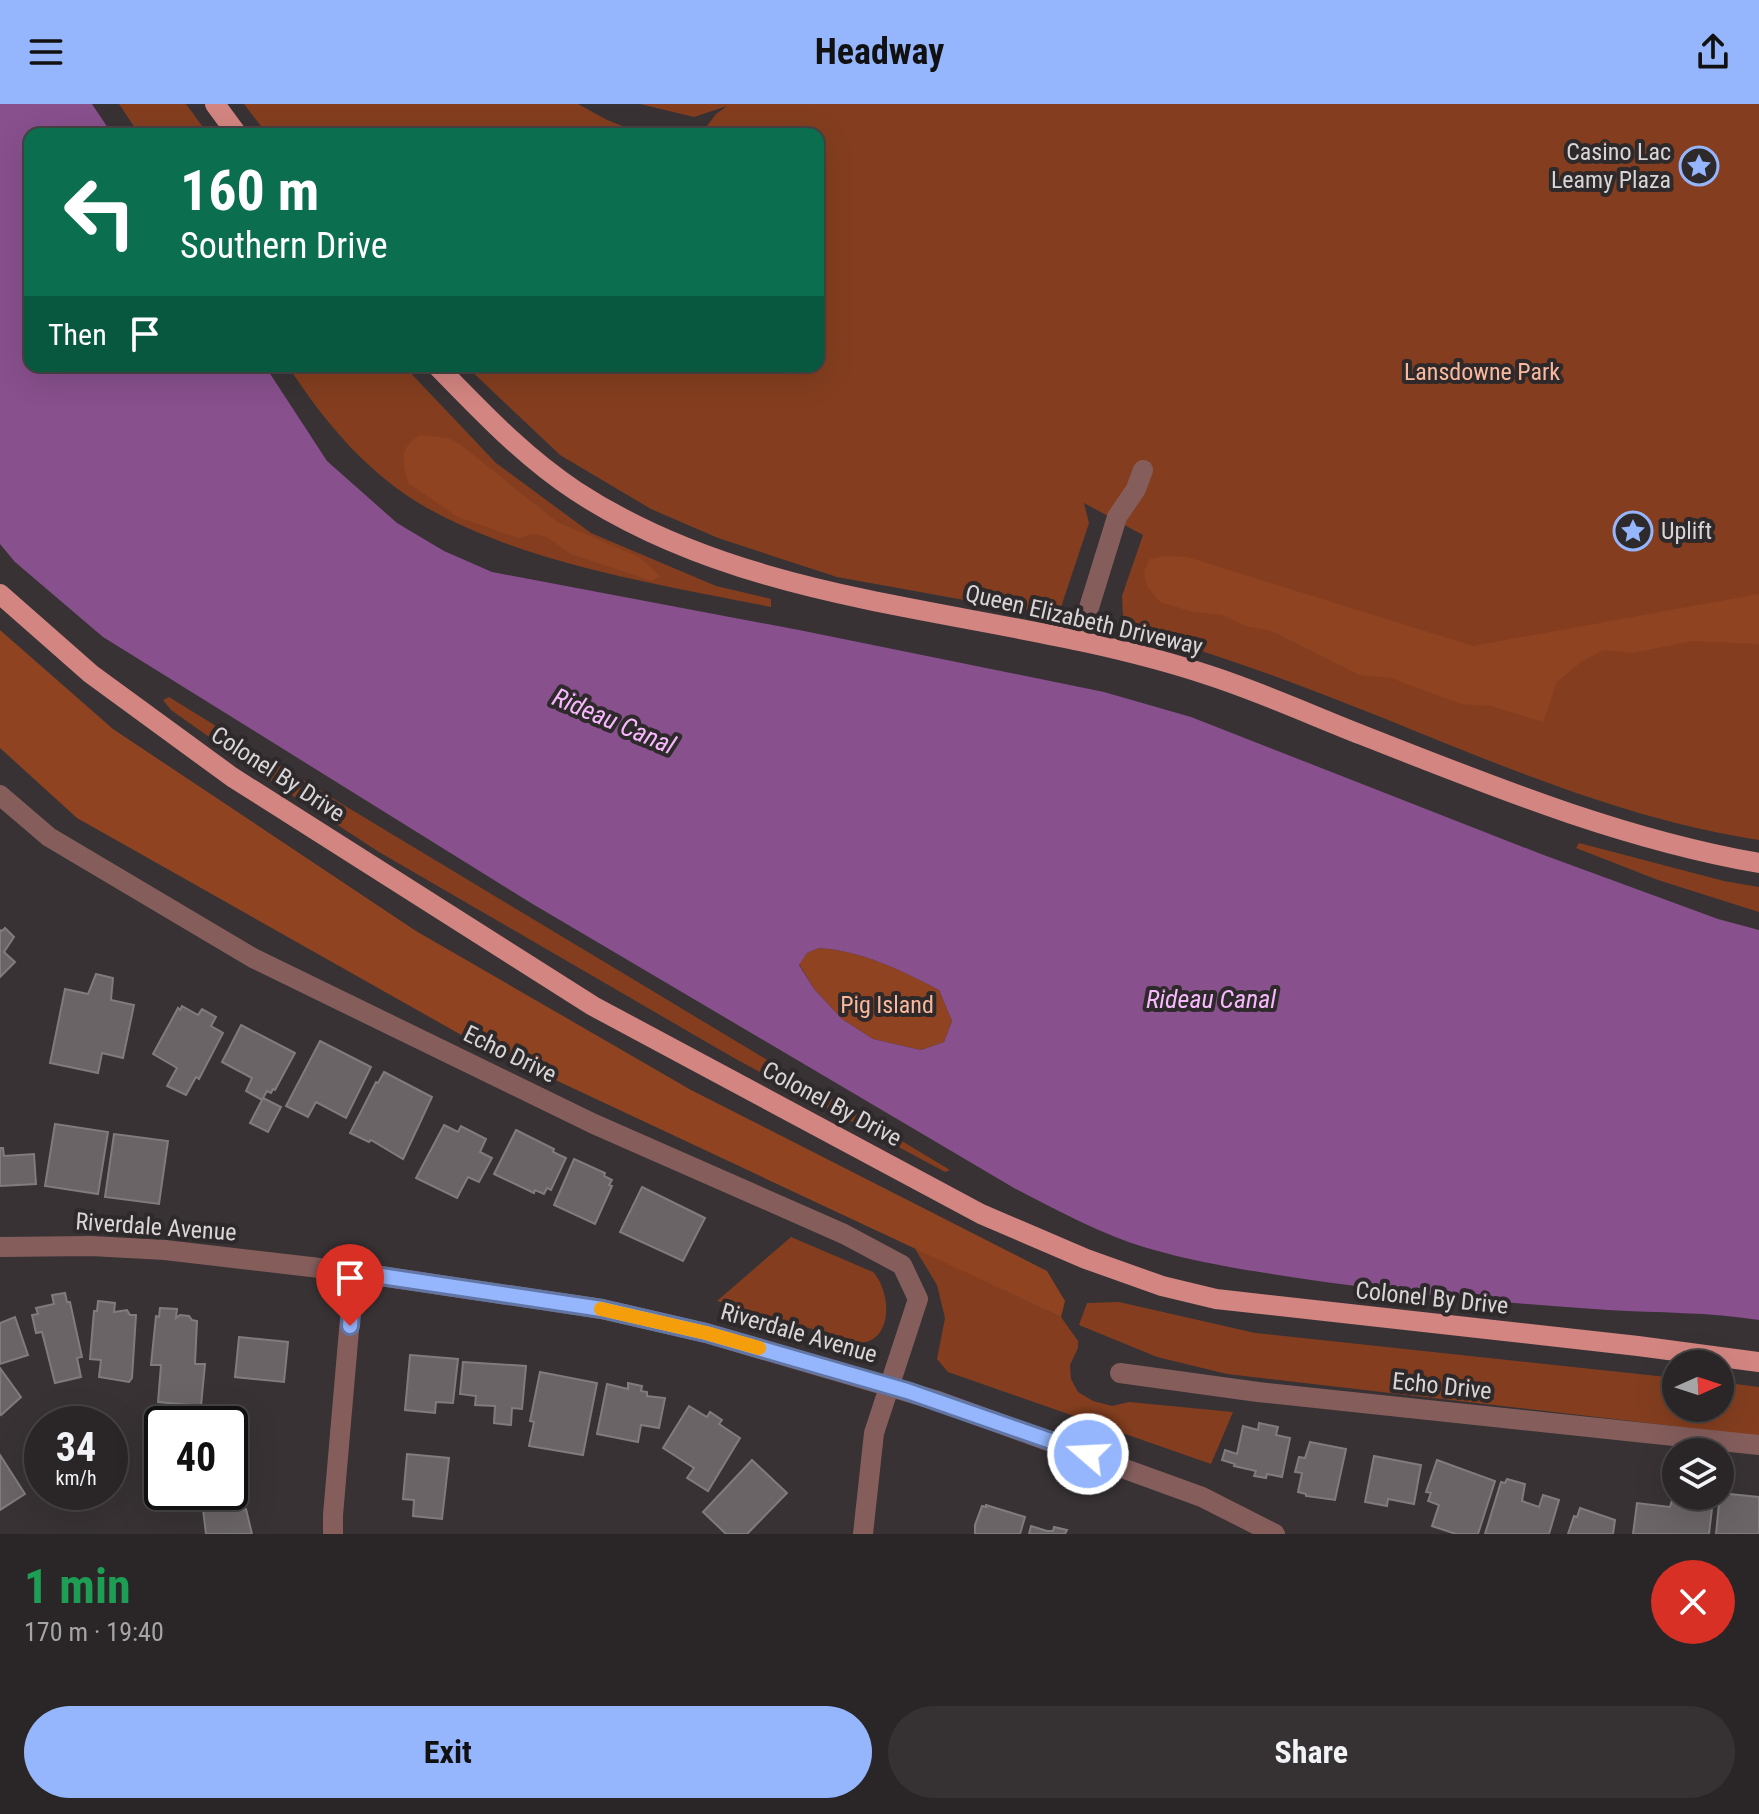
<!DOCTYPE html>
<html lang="en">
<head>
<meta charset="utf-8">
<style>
	:root { --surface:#2a2627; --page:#363233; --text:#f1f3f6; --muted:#a5a5a7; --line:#464344; --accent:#95b6fd }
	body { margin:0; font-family:"Roboto Condensed",sans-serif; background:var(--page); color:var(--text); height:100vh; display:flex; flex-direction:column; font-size:30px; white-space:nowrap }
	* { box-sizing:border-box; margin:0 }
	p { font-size:26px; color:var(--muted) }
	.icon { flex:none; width:44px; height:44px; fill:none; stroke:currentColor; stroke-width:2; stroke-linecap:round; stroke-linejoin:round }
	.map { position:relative; height:1430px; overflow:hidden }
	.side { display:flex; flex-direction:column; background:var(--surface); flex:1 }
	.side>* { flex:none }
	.hud { position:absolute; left:24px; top:24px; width:800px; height:244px; border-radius:16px; box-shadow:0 8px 32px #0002,0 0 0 2px var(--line); background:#0b6e4f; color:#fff; overflow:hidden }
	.needle { width:52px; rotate:87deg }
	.buttons { position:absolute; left:1662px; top:1246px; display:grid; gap:16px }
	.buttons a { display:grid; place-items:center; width:72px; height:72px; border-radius:50%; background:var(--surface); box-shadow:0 8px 32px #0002,0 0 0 2px var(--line); font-size:40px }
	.speed { position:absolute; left:24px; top:1302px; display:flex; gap:16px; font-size:40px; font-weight:700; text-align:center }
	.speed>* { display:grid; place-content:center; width:104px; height:104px; border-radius:50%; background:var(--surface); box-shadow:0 8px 32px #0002,0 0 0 2px var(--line); line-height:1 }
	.speed small { font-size:20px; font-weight:400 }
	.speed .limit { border:4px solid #111; border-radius:12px; background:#fff; color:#111 }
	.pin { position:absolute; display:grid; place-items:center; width:68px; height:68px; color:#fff; margin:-82px -34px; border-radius:50% 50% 50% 0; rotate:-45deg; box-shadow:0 0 8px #0007 }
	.pin .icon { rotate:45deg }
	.me { position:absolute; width:88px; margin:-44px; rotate:289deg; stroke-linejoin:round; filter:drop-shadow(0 0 6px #0008) }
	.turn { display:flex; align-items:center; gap:28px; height:168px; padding:0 24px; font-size:36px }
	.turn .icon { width:104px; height:104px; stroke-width:2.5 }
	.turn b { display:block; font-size:56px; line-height:68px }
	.then { display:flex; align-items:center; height:76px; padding:0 24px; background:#0003; gap:16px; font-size:30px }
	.round { display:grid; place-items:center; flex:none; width:84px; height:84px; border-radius:42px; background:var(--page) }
	.headline { display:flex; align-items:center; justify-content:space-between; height:136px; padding:0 24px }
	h1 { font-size:48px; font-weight:700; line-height:60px; color:#1e9e55 }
	.action { display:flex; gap:16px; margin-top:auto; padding:16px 24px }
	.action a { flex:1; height:92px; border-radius:48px; background:var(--accent); color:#111; font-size:32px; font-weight:700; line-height:92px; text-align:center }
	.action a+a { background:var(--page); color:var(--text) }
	header { display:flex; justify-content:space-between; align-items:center; height:104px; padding:0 24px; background:var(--accent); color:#111; font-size:36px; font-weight:700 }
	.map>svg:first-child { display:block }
	.green { fill:#843e1f }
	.forest { fill:#8f4321 }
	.water { fill:#88508d; fill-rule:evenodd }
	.building { fill:#6a6467; stroke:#807b7e; stroke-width:2 }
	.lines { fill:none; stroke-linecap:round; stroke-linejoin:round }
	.minor { stroke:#855e5c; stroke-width:20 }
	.major { stroke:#d38581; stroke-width:20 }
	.route-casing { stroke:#6176a4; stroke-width:20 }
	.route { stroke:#95b6fd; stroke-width:14 }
	.slow { stroke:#f59e0b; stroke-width:14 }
	.labels { text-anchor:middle; stroke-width:8; stroke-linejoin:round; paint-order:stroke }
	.poi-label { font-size:24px; fill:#d9d5d6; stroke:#2e292a; text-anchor:end }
	.park-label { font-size:24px; fill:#fab89d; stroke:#2e292a }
	.street-label { font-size:24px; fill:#d9d5d6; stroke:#2e292a }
	.water-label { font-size:26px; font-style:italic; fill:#f8b8fd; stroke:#2e292a }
</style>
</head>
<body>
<header><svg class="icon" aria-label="menu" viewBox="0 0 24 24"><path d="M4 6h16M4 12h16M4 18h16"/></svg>Headway<svg class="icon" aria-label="share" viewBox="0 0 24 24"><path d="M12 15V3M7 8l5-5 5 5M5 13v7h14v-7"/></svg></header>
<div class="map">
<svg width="1759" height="1430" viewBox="0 0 1759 1430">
	<rect width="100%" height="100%" fill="#383234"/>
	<g class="green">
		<path d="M 119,0 L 186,0 L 208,30 L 139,30 Z"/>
		<path d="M 244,0 L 578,0 L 607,16 L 643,30 L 267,30 Z"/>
		<path d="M 640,0 L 1759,0 L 1759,736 C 1596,711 1447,636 1293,579 C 1240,559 1186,542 1132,524 L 1123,513 L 1122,492 L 1143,431 L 1084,399 L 1089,419 L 1061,503 L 1050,509 L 1003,503 L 837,473 L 718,434 L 651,405 L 560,351 L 466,262 L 818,262 L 818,30 L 701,30 L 716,10 L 727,2 L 694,13 Z"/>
		<path d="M 288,262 L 404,262 L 496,359 L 591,429 L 716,482 L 771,495 L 771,503 C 658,480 530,461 427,404 C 369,371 324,318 288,262 Z"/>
		<path d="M 169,593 L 342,700 L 950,1066 L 945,1068 L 734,954 L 379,748 L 290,690 L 171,606 L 163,596 Z"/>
		<path d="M 1579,739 L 1724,777 L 1759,783 L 1759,808 L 1658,776 L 1576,744 Z"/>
		<path d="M 791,1133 L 873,1168 C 891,1187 894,1237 860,1239 L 717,1197 Z"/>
		<path d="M 914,1143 L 1061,1213 L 1078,1237 L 1078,1244 L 1070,1261 L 1071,1275 L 1078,1288 L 1093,1297 L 1112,1302 L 1129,1298 L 1233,1308 L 1211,1360 L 948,1268 L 937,1255 L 945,1214 L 937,1181 Z"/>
		<path d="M 1119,1198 L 1255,1229 L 1676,1274 L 1676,1304 L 1720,1304 L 1720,1278 L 1759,1283 L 1759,1332 L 1227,1270 L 1157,1253 L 1079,1221 L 1087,1199 Z"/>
	</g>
	<g class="forest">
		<path d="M 420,331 L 448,334 L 461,341 L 557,418 L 639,453 L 660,472 L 652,477 L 571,450 L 547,433 L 533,430 L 518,434 L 458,413 L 408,379 C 403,356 398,345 420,331 Z"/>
		<path d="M 1164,452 L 1187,453 L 1473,542 L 1759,490 L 1759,540 L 1692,537 L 1633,549 L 1604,546 L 1582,557 L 1557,578 L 1543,618 L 1491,602 L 1461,600 L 1391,574 L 1359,571 L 1270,526 L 1248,523 L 1222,511 L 1193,508 L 1160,498 L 1147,482 L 1144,467 L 1150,455 Z"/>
		<path d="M 0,526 L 113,625 L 416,827 L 691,986 L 1047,1167 L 1065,1197 L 1061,1213 L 472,937 L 77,714 L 0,644 Z"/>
		<path d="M 819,844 C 862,847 901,866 939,886 L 952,917 L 944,938 L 921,946 L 873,935 L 842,915 L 814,885 L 799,860 L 807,849 Z"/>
	</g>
	<path class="water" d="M 0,0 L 92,0 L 112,30 L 30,30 L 30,262 L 265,262 L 327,357 L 397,419 L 444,447 L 492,468 L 799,526 L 1104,588 L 1191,613 L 1541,750 L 1718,815 L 1759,826 L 1759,1216 C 1709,1208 1659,1209 1608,1206 C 1514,1200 1419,1191 1325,1178 C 1265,1169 1205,1161 1147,1144 C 1100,1130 1057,1106 1014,1084 L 531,799 L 103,533 L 15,458 L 0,440 ZM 819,844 C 862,847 901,866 939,886 L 952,917 L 944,938 L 921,946 L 873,935 L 842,915 L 814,885 L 799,861 L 807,849 Z"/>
	<g class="building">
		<path d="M 5,824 L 14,833 L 4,848 L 15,858 L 0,873 L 0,826 L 2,827 Z"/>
		<path d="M 96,870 L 113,874 L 111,896 L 134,901 L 123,954 L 102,949 L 98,969 L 50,959 L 65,885 L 88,890 Z"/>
		<path d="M 182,902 L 198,911 L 202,905 L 216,913 L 211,922 L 223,929 L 199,975 L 196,973 L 186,991 L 167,982 L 177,964 L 153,950 L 178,904 L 180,906 Z"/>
		<path d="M 241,921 L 295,949 L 275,986 L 273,985 L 271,989 L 267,987 L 263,994 L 281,1003 L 268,1028 L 250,1019 L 262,996 L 246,987 L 252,974 L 222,958 Z"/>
		<path d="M 320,937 L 371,963 L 346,1014 L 316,998 L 308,1013 L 286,1002 Z"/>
		<path d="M 384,968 L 432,993 L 403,1055 L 371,1036 L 369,1038 L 350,1029 L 376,978 L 378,979 Z"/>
		<path d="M 55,1020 L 108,1028 L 98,1090 L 45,1082 Z"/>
		<path d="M 444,1021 L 458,1028 L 461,1022 L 486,1035 L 480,1048 L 492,1054 L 479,1078 L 468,1073 L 457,1094 L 416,1074 Z"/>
		<path d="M 516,1026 L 554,1045 L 553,1048 L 566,1054 L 551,1086 L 547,1084 L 544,1090 L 535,1086 L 534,1089 L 494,1070 Z"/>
		<path d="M 114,1030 L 168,1037 L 159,1100 L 105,1093 Z"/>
		<path d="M 0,1044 L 3,1044 L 4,1052 L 34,1050 L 36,1080 L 0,1082 Z"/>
		<path d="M 574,1055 L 605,1069 L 604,1072 L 612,1076 L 609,1081 L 612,1082 L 595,1120 L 554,1101 Z"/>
		<path d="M 642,1083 L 705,1114 L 683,1157 L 620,1128 Z"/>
		<path d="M 65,1189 L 67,1198 L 70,1198 L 82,1253 L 77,1254 L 81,1273 L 55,1279 L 42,1228 L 36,1229 L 32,1211 L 38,1210 L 36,1204 L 54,1200 L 52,1191 Z"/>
		<path d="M 98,1197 L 115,1199 L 114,1208 L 127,1206 L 130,1211 L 136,1211 L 132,1274 L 129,1278 L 99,1273 L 101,1256 L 90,1255 L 94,1207 L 97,1207 Z"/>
		<path d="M 160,1204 L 177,1205 L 176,1214 L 180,1211 L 189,1212 L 192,1216 L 197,1217 L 195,1260 L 205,1260 L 201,1302 L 158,1298 L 161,1261 L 151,1261 L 156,1212 L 159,1213 Z"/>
		<path d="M 15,1213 L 28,1251 L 0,1260 L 0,1219 Z"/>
		<path d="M 239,1233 L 288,1238 L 284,1278 L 235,1273 Z"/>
		<path d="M 410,1251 L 458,1255 L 453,1299 L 436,1298 L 435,1309 L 405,1306 Z"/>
		<path d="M 463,1258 L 526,1262 L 522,1305 L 512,1304 L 511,1321 L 494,1319 L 495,1302 L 475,1301 L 476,1292 L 460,1290 Z"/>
		<path d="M 0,1264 L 21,1293 L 1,1311 L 0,1310 Z"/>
		<path d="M 540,1268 L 597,1279 L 583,1351 L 529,1342 L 534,1318 L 530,1317 Z"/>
		<path d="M 628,1279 L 642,1282 L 641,1287 L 647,1288 L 647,1292 L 665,1294 L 659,1324 L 641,1321 L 638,1338 L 597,1330 L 607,1280 L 628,1285 Z"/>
		<path d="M 689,1302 L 707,1313 L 710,1308 L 722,1316 L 719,1320 L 740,1334 L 708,1387 L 687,1374 L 694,1364 L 663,1344 Z"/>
		<path d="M 1259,1319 L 1278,1323 L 1276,1331 L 1290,1334 L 1282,1373 L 1267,1370 L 1266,1374 L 1254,1372 L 1256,1367 L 1234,1362 L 1235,1360 L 1222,1356 L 1225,1346 L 1237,1350 L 1243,1322 L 1258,1326 Z"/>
		<path d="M 154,1332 L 162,1334 L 162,1384 L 147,1381 Z"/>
		<path d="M 1310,1338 L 1346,1345 L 1335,1396 L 1306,1392 L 1306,1390 L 1298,1388 L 1302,1369 L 1295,1368 L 1299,1353 L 1305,1354 Z"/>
		<path d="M 407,1350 L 449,1354 L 442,1415 L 413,1412 L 414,1396 L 403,1395 Z"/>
		<path d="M 0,1351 L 25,1390 L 0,1406 Z"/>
		<path d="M 1374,1352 L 1421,1361 L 1414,1400 L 1388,1395 L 1387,1402 L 1365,1398 Z"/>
		<path d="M 752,1356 L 787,1389 L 747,1430 L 726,1430 L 703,1408 Z"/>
		<path d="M 1437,1356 L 1495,1377 L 1478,1430 L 1456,1430 L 1432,1422 L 1439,1401 L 1428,1397 L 1431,1389 L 1426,1388 Z"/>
		<path d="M 1507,1375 L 1525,1380 L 1522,1397 L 1539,1403 L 1543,1391 L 1559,1396 L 1549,1430 L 1485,1430 L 1501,1378 L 1505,1379 Z"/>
		<path d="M 1676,1383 L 1676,1392 L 1709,1392 L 1709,1396 L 1713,1396 L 1709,1430 L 1633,1430 L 1637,1399 L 1670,1403 Z"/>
		<path d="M 238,1389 L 242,1406 L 246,1405 L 252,1430 L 206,1430 L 202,1397 Z"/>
		<path d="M 1720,1389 L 1759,1393 L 1759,1430 L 1716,1430 Z"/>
		<path d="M 986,1401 L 1025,1413 L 1020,1430 L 975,1430 L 975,1421 L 982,1402 L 986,1403 Z"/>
		<path d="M 1580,1404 L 1615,1416 L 1613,1430 L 1568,1430 L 1574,1412 L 1577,1413 Z"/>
		<path d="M 1031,1422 L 1047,1427 L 1053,1427 L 1054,1423 L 1067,1426 L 1065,1430 L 1029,1430 Z"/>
	</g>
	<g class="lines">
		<g class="minor">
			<path d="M 1079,536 L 1117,413 L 1136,385 L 1143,366"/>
			<path d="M 0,691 L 49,733 L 253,854 L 594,1020 L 844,1130 L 902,1161 L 918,1195 L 874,1329 L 863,1430"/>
			<path d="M 0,1143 L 91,1142 L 165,1146 L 354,1168 L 602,1205 L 706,1229 L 935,1296 L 1202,1393 L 1275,1430"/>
			<path d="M 1120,1269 L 1258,1288 L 1759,1341"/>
			<path d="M 333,1430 L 333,1411 L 354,1168"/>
		</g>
		<g class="major">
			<path d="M 215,0 L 237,30"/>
			<path d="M 437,262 C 480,306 524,353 576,387 C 764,510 1000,502 1208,571 C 1261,588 1311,611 1362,631 C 1492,682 1621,735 1759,759"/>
			<path d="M 0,490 L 91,570 L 232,673 L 593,902 L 981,1110 L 1086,1155 L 1162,1182 L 1216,1195 L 1638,1242 L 1759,1258"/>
		</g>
	</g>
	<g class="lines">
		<defs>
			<path id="route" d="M 350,1222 L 354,1168 L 602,1205 L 706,1229 L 907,1287 L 1088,1350"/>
		</defs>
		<use href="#route" class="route-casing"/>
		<use href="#route" class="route"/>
		<path class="slow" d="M 601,1205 L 706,1229 L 759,1244"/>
	</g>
	<defs>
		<symbol id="sight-ring" viewBox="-11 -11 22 22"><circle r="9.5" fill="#2e292a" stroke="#95b6fd" stroke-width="1.5"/><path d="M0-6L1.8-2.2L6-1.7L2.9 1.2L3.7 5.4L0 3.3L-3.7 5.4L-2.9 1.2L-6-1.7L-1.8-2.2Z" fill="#95b6fd"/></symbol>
	</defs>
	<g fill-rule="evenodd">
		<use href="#sight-ring" x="1677" y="40" width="44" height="44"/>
		<use href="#sight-ring" x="1611" y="405" width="44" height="44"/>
	</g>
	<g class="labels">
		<g class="poi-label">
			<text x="1671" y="56">Casino Lac<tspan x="1671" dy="28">Leamy Plaza</tspan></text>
			<text x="1661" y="435" text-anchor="start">Uplift</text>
		</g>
		<g class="park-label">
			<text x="1482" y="276">Lansdowne Park</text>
			<text x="887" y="909">Pig Island</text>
		</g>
		<g class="street-label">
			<text transform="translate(1084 516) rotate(13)" y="8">Queen Elizabeth Driveway</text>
			<text transform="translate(278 670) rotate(33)" y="8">Colonel By Drive</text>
			<text transform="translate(510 950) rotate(26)" y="8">Echo Drive</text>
			<text transform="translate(832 1000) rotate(28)" y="8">Colonel By Drive</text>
			<text transform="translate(156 1123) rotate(4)" y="8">Riverdale Avenue</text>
			<text transform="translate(1432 1194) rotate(6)" y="8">Colonel By Drive</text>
			<text transform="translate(799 1229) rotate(16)" y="8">Riverdale Avenue</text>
			<text transform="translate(1442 1282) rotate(6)" y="8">Echo Drive</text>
		</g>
		<g class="water-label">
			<text transform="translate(614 617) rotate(23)" y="9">Rideau Canal</text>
			<text x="1211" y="904">Rideau Canal</text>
		</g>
	</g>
</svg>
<div class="buttons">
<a><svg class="needle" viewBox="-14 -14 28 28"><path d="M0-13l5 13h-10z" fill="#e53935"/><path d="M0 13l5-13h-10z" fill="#a5a5a7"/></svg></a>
<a><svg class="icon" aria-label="layers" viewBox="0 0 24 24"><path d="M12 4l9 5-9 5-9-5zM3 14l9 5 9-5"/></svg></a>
</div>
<div class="speed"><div>34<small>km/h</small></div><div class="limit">40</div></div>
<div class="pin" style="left:350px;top:1222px;background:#d93025"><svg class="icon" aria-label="arrive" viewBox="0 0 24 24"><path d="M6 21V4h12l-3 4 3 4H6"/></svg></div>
<svg class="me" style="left:1088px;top:1350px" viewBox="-20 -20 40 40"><circle r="17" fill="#95b6fd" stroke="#fff" stroke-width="3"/><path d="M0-11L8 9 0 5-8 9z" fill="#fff"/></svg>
<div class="hud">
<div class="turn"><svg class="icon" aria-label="left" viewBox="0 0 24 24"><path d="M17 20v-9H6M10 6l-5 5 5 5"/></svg><div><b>160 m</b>Southern Drive</div></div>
<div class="then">Then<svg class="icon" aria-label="arrive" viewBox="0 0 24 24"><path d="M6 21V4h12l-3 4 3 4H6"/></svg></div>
</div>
</div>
<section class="side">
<div class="headline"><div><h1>1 min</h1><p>170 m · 19:40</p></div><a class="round" style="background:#d93025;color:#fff"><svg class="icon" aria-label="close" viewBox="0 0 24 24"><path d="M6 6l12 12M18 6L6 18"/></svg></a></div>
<div class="action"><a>Exit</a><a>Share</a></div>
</section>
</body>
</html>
